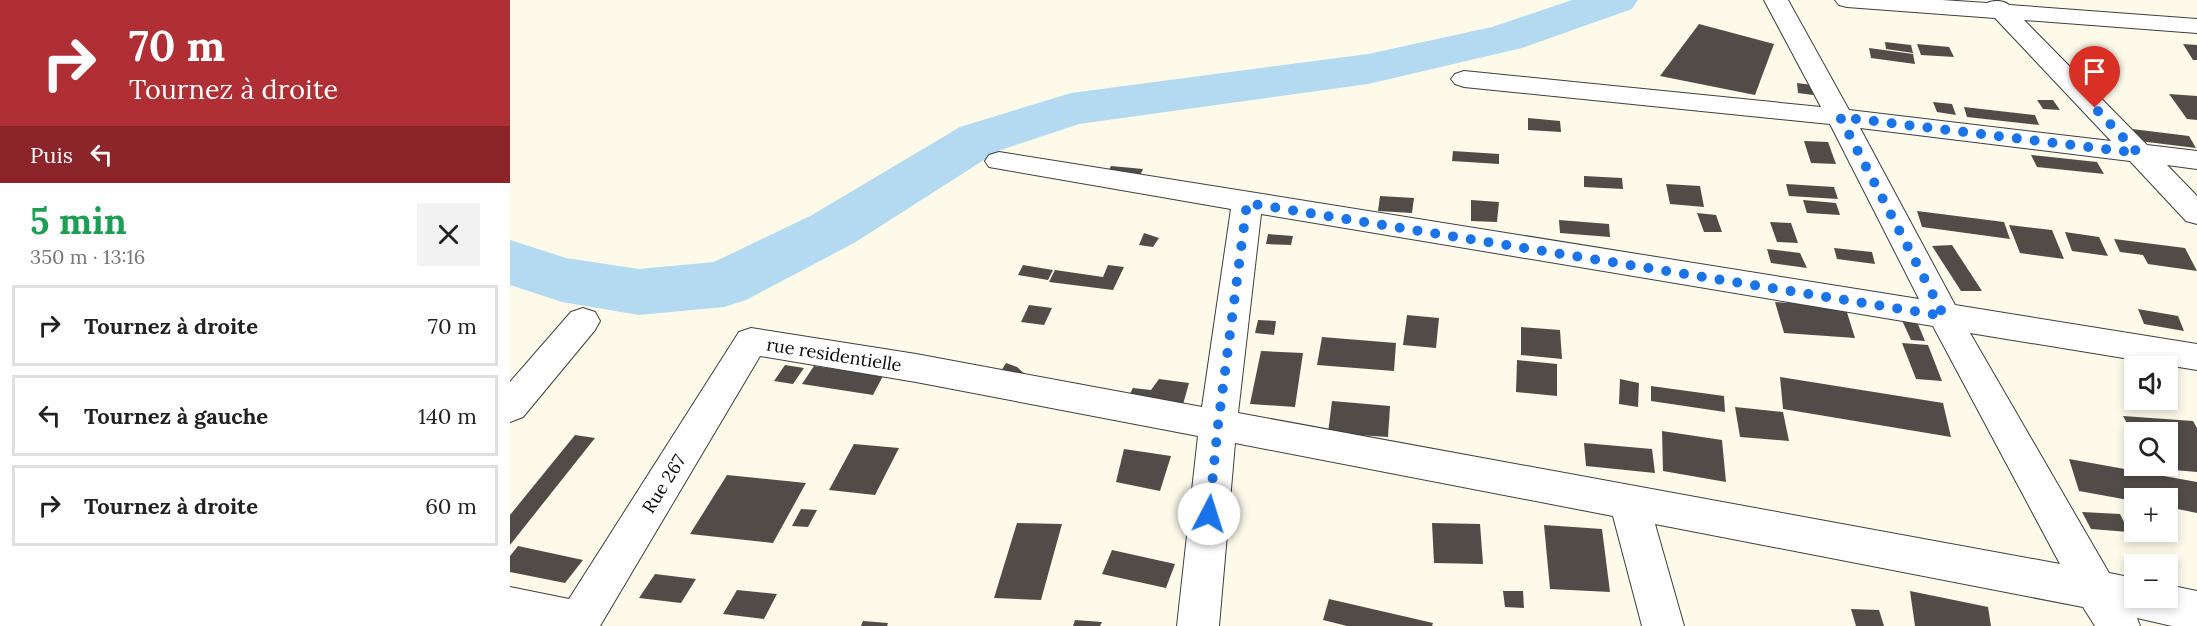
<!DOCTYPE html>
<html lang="fr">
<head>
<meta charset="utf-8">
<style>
	:root { --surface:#fff; --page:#f2f2f2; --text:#222; --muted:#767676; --line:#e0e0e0 }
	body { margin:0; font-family:Lora,serif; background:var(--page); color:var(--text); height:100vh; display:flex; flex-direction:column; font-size:22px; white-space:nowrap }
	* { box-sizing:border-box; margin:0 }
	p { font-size:20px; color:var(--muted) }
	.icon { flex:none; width:33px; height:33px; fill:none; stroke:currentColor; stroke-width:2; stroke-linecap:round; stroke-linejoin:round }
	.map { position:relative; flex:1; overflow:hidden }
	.drawer { display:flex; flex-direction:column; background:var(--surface); width:510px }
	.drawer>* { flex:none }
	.top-card { background:#af2f35; color:#fff; overflow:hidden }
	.fabs { position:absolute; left:1614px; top:356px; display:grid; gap:12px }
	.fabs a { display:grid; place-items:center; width:54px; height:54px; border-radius:0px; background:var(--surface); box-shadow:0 3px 9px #0003; font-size:30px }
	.pin { position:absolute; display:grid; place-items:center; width:51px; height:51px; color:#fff; margin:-62px -26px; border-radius:50% 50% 50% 0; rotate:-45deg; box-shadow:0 0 6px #0007 }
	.pin .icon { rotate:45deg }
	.me { position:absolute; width:66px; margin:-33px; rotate:5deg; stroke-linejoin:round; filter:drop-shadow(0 0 4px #0008) }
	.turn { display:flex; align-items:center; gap:21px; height:126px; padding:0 30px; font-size:27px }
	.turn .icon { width:78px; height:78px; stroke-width:2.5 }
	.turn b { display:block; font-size:42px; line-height:51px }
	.then { display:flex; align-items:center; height:57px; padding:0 30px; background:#0003; gap:12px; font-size:22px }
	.round { display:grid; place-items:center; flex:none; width:63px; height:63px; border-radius:0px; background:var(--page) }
	.head { display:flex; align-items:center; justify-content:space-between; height:102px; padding:0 30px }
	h1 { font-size:36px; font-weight:700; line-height:45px; color:#1e9e55 }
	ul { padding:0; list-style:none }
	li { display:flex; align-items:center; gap:18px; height:81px; margin:0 12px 9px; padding:0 18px; border:3px solid var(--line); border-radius:0px }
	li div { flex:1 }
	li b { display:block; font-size:22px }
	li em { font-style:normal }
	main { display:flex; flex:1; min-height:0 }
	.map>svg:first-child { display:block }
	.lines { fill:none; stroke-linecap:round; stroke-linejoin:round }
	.river { fill:#b3daf0; fill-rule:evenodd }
	.building { fill:#524c48 }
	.minor-casing { stroke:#3e3e3e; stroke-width:2 }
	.minor { fill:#fff; fill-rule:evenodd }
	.route { stroke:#1a73e8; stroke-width:10; stroke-dasharray:0 18 }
	.labels { text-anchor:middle; stroke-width:6; stroke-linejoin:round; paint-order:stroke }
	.street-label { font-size:18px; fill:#0b0b0b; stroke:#fff }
</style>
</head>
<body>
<main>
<section class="drawer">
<div class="top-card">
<div class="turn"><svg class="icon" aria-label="right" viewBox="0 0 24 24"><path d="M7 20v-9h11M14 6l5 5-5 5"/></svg><div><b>70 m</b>Tournez à droite</div></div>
<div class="then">Puis<svg class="icon" aria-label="left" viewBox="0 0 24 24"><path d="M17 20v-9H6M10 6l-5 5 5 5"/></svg></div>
</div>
<div class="head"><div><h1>5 min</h1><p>350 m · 13:16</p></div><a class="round"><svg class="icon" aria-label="close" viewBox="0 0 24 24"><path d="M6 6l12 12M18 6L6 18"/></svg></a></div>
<ul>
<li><svg class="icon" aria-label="right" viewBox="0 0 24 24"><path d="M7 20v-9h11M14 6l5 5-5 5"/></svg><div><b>Tournez à droite</b></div><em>70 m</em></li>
<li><svg class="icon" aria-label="left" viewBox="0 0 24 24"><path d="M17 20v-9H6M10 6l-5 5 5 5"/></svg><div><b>Tournez à gauche</b></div><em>140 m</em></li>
<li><svg class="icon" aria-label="right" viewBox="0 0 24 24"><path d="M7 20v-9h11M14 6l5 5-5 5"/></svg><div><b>Tournez à droite</b></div><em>60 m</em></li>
</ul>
</section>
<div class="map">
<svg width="1687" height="626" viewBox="0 0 1687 626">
	<rect width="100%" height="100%" fill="#fdfaea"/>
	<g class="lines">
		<path class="river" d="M 1062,0 L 1128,0 L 1122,9 L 1012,48 L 858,84 L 569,124 L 488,151 L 344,243 L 236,300 L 214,307 L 129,315 L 52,302 L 0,285 L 0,240 L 56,258 L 129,269 L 204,262 L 302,215 L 450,127 L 561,93 L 858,54 L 982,27 Z"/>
	</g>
	<g class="building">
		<path d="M 1189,24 L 1264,44 L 1245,95 L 1150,76 Z"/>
		<path d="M 1375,42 L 1401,45 L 1403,53 L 1376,49 Z"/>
		<path d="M 1407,44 L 1439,47 L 1444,57 L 1411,55 Z"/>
		<path d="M 1673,44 L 1687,45 L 1687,60 L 1683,60 Z"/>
		<path d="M 1359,48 L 1403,54 L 1405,64 L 1361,58 Z"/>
		<path d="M 1287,83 L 1310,86 L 1311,96 L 1288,93 Z"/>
		<path d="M 1659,94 L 1687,96 L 1687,120 L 1677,119 Z"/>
		<path d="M 1527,100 L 1543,100 L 1550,110 L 1533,109 Z"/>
		<path d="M 1423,102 L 1442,104 L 1446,115 L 1427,112 Z"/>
		<path d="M 1454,107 L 1525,115 L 1529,125 L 1457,117 Z"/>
		<path d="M 1018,118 L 1050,121 L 1051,132 L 1018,130 Z"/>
		<path d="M 1622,129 L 1679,136 L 1686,148 L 1629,141 Z"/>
		<path d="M 1294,141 L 1318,142 L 1326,164 L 1301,163 Z"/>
		<path d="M 943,151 L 989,154 L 989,164 L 942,161 Z"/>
		<path d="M 1521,155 L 1587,162 L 1594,174 L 1527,167 Z"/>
		<path d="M 601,166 L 633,169 L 628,180 L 595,177 Z"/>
		<path d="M 1074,176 L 1112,178 L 1113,189 L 1074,187 Z"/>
		<path d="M 1156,184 L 1190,186 L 1194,207 L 1160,204 Z"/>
		<path d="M 1276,184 L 1324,187 L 1328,199 L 1279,196 Z"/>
		<path d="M 870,196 L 904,198 L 902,213 L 868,211 Z"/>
		<path d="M 961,200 L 989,202 L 987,222 L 961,221 Z"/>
		<path d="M 1293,200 L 1326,203 L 1330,215 L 1297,213 Z"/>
		<path d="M 1407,211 L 1494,222 L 1500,239 L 1412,227 Z"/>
		<path d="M 1187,213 L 1206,215 L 1212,232 L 1194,232 Z"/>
		<path d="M 1049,220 L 1099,224 L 1100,237 L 1050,233 Z"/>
		<path d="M 1260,222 L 1281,223 L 1288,243 L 1267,242 Z"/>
		<path d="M 1499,225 L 1542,230 L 1554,259 L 1510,253 Z"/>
		<path d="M 1555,232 L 1589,237 L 1598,256 L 1562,251 Z"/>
		<path d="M 634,233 L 649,238 L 643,247 L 629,245 Z"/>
		<path d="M 758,234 L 783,236 L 781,245 L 756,244 Z"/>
		<path d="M 1604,239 L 1675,248 L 1687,271 L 1638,264 L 1633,255 L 1610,252 Z"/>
		<path d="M 1442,245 L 1472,291 L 1451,291 L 1422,246 Z"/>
		<path d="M 1324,248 L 1362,252 L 1365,264 L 1327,259 Z"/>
		<path d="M 1257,249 L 1290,253 L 1297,268 L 1261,263 Z"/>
		<path d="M 513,265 L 543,270 L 538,280 L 508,275 Z"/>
		<path d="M 598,265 L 614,267 L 603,290 L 539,282 L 545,270 L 593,277 Z"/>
		<path d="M 1265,302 L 1335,306 L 1345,338 L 1274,333 Z"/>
		<path d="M 519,305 L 542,308 L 534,325 L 511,322 Z"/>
		<path d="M 1628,309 L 1668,316 L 1674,331 L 1634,324 Z"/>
		<path d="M 897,315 L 929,318 L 926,348 L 893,345 Z"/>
		<path d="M 1390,316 L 1405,317 L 1415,341 L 1401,340 Z"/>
		<path d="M 748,320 L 766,321 L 764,335 L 745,333 Z"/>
		<path d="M 1011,327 L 1050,330 L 1052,359 L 1011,355 Z"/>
		<path d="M 812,337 L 886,343 L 884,371 L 807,365 Z"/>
		<path d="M 1392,343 L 1418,345 L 1432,381 L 1406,379 Z"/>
		<path d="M 751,351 L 793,353 L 785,407 L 740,404 Z"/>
		<path d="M 1007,360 L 1047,364 L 1047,396 L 1006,392 Z"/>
		<path d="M 496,363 L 507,367 L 517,376 L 487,378 Z"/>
		<path d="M 275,365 L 294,368 L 283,384 L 264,381 Z"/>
		<path d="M 304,366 L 373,376 L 363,395 L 292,384 Z"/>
		<path d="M 1270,377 L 1433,403 L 1441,437 L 1273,409 Z"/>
		<path d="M 649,379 L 679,383 L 672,408 L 616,401 L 623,388 L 641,390 Z"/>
		<path d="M 1110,379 L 1129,383 L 1128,407 L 1109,404 Z"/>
		<path d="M 1141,386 L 1214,396 L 1215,412 L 1141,401 Z"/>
		<path d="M 822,401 L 880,406 L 878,437 L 818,433 Z"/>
		<path d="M 1225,407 L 1273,412 L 1279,441 L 1230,437 Z"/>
		<path d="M 1613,416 L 1683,421 L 1687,428 L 1687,472 L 1642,468 L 1640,465 L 1658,465 L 1658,432 L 1624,432 L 1624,436 Z"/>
		<path d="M 1152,431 L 1212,440 L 1216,482 L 1153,471 Z"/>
		<path d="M 65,435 L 85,438 L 0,545 L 0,515 Z"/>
		<path d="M 1074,443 L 1142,449 L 1145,473 L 1076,466 Z"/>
		<path d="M 344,444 L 389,448 L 365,495 L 319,490 Z"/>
		<path d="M 614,449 L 661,456 L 650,491 L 606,482 Z"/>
		<path d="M 1559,459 L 1687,482 L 1687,513 L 1658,507 L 1658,498 L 1624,498 L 1624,501 L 1569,491 Z"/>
		<path d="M 217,475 L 296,483 L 263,543 L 180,534 Z"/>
		<path d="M 291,509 L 307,510 L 298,527 L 282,526 Z"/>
		<path d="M 1572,512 L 1610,514 L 1619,532 L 1581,529 Z"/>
		<path d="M 507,523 L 552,524 L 531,600 L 484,598 Z"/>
		<path d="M 922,523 L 970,524 L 973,564 L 924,563 Z"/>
		<path d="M 1034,525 L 1092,529 L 1100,592 L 1040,589 Z"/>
		<path d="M 8,546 L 73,560 L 55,583 L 0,572 L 0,556 Z"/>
		<path d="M 602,550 L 665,564 L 656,588 L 592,574 Z"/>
		<path d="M 145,574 L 186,579 L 171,603 L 129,598 Z"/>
		<path d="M 227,590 L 267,594 L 254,619 L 213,614 Z"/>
		<path d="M 993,591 L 1013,591 L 1014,608 L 995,607 Z"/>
		<path d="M 1400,591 L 1478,607 L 1481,626 L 1405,626 Z"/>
		<path d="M 819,599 L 923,623 L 922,626 L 837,626 L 813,620 Z"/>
		<path d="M 1341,609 L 1369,610 L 1374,626 L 1346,626 Z"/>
		<path d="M 565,620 L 592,622 L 590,626 L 563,626 Z"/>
		<path d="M 353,621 L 378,623 L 377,626 L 351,626 Z"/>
	</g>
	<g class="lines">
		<defs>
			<g id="minor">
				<path d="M 1254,0 L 1278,0 L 1339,110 L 1601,141 L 1485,18 L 1337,7 L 1329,5 L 1325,0 L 1432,0 L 1477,3 C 1483,0 1494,0 1499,5 L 1687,19 L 1687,33 L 1514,20 L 1637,145 L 1687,151 L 1687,169 L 1657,165 L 1687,196 L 1687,224 L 1676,221 L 1620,161 L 1350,128 L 1445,305 L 1687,344 L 1687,370 L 1460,333 L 1599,573 L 1624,578 L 1624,597 L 1658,597 L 1658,585 L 1687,591 L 1687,626 L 1662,626 L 1627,618 L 1630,626 L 1585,626 L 1573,607 L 1145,524 L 1174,626 L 1132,626 L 1103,516 L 725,443 L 709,626 L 667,626 L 688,436 L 406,382 L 250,356 L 90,626 L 0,626 L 0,587 L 59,599 L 229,332 L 241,328 L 406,354 L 692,407 L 721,209 L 479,167 L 475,161 L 479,155 L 489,152 L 1409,299 L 1320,124 L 954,87 L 945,84 L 941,79 L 945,74 L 954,71 L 1311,107 ZM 751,214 L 1423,326 L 1550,564 L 728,413 Z"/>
				<path d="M 73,308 L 85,312 L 90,321 L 85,330 L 13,417 L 0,422 L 0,382 L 61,312 Z"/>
			</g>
		</defs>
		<use href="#minor" class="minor-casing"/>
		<use href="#minor" class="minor"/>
	</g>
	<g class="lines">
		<path class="route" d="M 699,514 L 708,425 L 737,203 L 1434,316 L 1330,117 L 1628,153 L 1585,108"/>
	</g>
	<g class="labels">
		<g class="street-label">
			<text transform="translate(324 355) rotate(9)" y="6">rue residentielle</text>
			<text transform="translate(154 484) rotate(-58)" y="6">Rue 267</text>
		</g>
	</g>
</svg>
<div class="fabs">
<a><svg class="icon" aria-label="sound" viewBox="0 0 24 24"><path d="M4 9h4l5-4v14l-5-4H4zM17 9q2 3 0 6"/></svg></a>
<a><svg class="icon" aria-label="search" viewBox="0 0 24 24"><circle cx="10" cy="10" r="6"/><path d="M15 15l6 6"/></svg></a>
<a>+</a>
<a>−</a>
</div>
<div class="pin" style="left:1585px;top:108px;background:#d93025"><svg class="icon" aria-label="arrive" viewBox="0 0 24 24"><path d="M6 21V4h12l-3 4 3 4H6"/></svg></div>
<svg class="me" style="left:699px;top:514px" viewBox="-20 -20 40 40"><circle r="19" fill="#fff"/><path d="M0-13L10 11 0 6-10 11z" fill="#1a73e8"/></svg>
</div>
</main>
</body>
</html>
